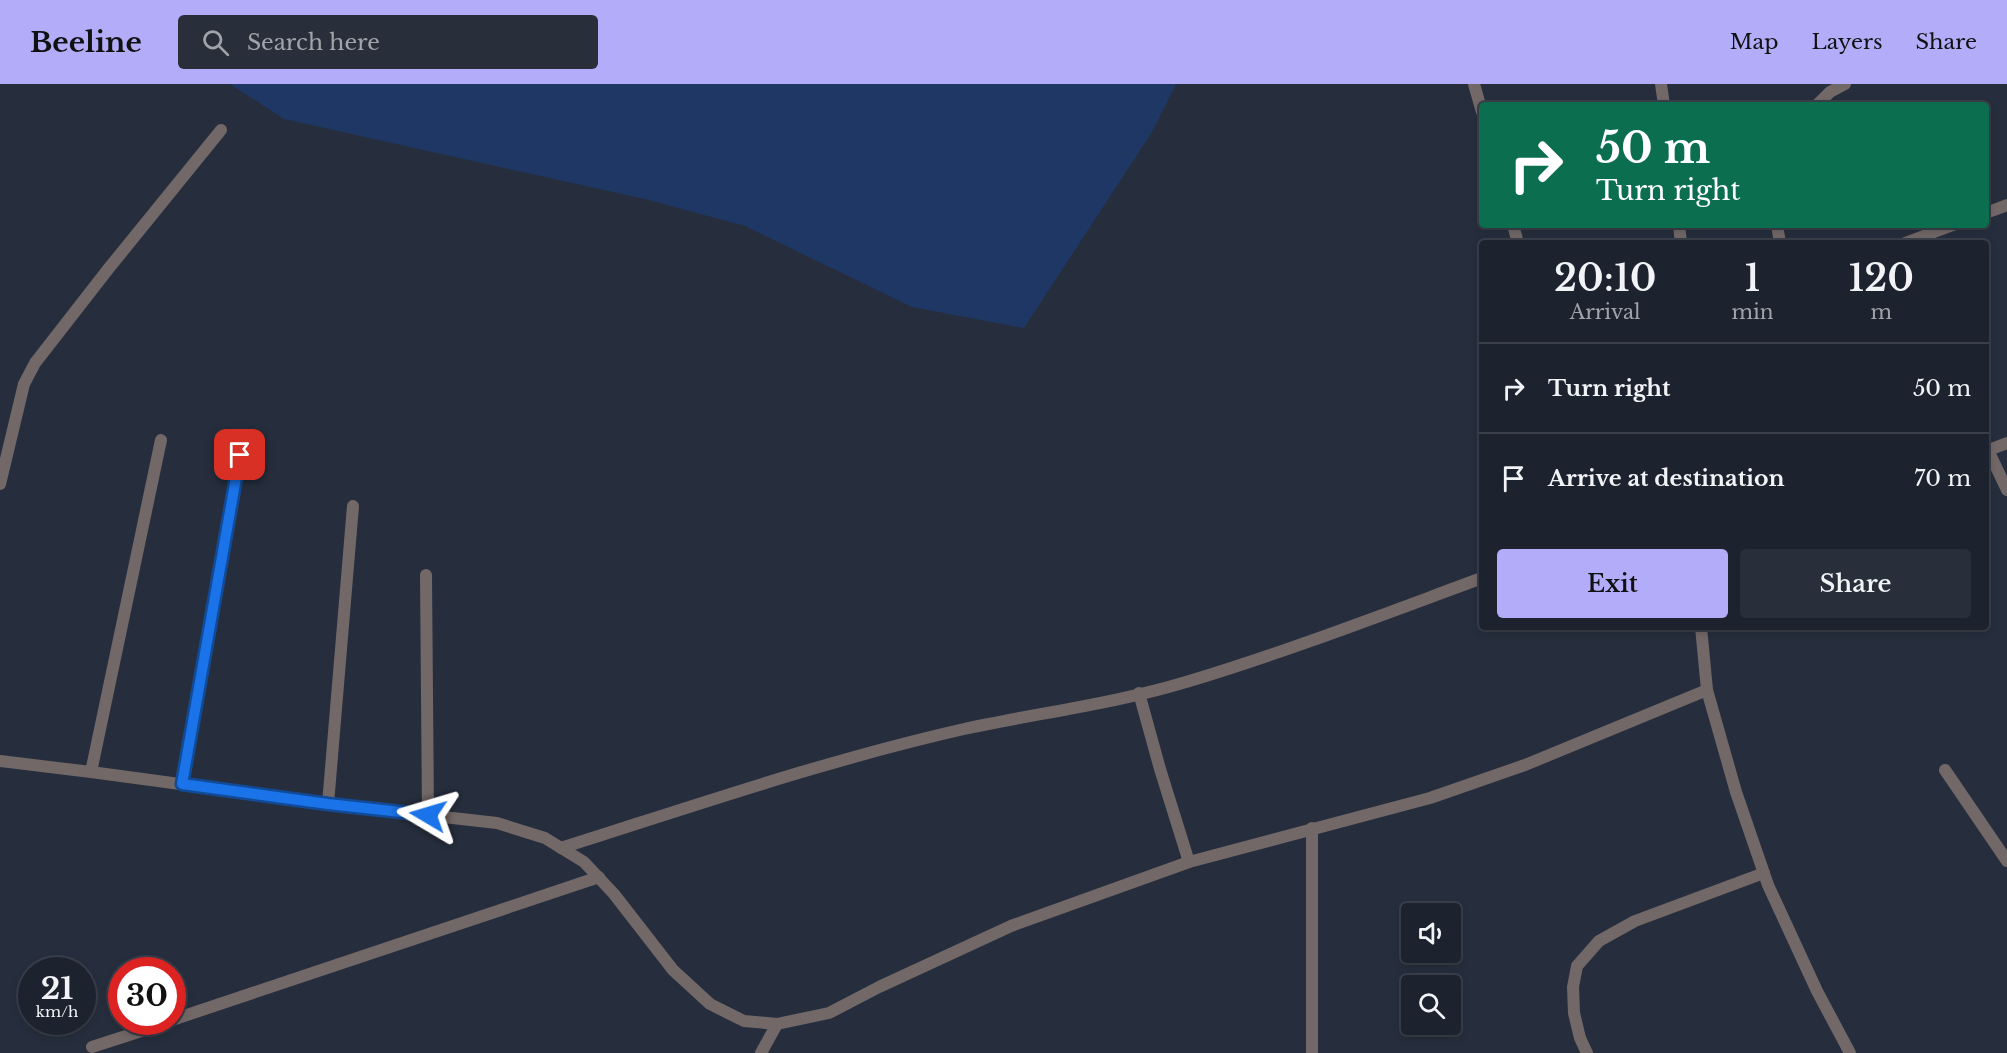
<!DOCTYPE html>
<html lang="en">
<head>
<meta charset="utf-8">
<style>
	:root { --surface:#1c222e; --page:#292f3a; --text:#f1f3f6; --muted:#a0a4aa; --line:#3a3f4a; --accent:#b3adf9 }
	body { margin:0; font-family:"Libre Baskerville",serif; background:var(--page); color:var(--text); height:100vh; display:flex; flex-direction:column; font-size:22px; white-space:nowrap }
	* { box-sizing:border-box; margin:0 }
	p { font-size:20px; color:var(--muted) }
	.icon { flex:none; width:33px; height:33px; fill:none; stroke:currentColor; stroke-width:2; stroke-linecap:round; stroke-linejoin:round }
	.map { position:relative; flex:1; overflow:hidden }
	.sheet { position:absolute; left:1479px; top:156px; width:510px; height:390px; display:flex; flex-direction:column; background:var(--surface); border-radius:6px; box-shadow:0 3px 9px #0003,0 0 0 2px var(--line) }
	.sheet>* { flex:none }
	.top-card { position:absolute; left:1479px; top:18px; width:510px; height:126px; border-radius:6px; box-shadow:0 3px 9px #0003,0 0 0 2px var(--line); background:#0b6e4f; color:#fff; overflow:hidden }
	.controls { position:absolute; left:1401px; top:819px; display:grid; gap:12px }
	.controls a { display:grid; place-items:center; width:60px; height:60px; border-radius:6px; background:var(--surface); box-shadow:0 3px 9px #0003,0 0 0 2px var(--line); font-size:30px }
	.speed { position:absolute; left:18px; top:873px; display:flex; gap:12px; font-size:30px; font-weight:700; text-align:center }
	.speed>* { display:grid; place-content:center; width:78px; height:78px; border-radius:50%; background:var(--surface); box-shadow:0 3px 9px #0003,0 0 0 2px var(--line); line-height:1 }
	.speed small { font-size:15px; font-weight:400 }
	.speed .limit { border:9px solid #d22; background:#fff; color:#111 }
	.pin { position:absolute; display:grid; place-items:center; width:51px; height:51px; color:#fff; margin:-26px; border-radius:12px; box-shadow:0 3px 9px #0006 }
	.me { position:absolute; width:66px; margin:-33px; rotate:277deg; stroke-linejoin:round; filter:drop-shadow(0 0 4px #0008) }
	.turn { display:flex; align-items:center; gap:21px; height:126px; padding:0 18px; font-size:27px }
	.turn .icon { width:78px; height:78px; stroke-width:2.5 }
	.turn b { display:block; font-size:42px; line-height:51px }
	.eta { display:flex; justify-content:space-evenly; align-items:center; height:102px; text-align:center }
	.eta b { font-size:36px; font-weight:600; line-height:42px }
	.cta { display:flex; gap:12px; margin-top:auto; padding:12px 18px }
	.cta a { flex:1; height:69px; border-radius:6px; background:var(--accent); color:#111; font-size:24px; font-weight:600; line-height:69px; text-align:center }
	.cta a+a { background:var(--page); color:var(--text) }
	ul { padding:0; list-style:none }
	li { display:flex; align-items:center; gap:18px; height:90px; padding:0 18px; border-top:2px solid var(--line) }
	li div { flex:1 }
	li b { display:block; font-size:22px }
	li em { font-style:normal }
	header { display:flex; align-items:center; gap:36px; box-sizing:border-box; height:84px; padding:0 30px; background:var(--accent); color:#111 }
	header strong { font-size:28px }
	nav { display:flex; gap:33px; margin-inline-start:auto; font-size:21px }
	.search { width:420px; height:54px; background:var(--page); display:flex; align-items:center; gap:15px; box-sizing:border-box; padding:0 21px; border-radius:6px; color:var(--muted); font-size:22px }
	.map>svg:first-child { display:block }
	.green { fill:#1f3764 }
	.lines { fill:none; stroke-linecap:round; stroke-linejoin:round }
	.street { stroke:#726867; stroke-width:12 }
	.route-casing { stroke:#114b97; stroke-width:15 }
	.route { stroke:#1a73e8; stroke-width:10 }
</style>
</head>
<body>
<header>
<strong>Beeline</strong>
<div class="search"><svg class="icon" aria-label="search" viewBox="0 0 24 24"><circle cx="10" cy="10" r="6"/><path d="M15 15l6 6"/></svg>Search here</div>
<nav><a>Map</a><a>Layers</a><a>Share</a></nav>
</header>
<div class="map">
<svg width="2007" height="969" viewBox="0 0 2007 969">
	<rect width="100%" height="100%" fill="#262e3d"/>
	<path class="green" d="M 230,0 L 1176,0 L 1152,48 L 1024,244 L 912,223 L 745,142 L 649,116 L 284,35 Z"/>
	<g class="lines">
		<g class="street">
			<path d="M 1474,0 L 1482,28"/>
			<path d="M 1661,0 L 1664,21"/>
			<path d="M 1817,21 L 1830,8 L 1845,0"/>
			<path d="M 1986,129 L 2007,121"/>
			<path d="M 1513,141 L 1518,159"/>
			<path d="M 1679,141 L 1681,159"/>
			<path d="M 1777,141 L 1780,159"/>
			<path d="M 1905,159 L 1953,141"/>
			<path d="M 1988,366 L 2007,406"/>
			<path d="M 1986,367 L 2007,359"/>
			<path d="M 0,400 L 24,300 L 35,279 L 109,184 L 221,46"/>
			<path d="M 426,491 L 428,731"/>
			<path d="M 1701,543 L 1707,606 L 1736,708 L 1768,801 L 1817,907 L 1850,969"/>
			<path d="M 1139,609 L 1160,685 L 1189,778"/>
			<path d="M 0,677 L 91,688 L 328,720 L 497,739 L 545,754 L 584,778 L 614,810 L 673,886 L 710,920 L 744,937 L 777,940 L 829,929 L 879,903 L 1011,842 L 1189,778 L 1430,714 L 1525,681 L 1707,606"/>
			<path d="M 1945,686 L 2007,777"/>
			<path d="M 91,688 L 161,356"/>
			<path d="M 181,700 L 240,371"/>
			<path d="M 328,720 L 353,422"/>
			<path d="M 561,764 C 694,722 827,676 964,645 C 1038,629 1113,620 1186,598 C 1286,568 1384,530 1482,494"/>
			<path d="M 172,936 L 599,793"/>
			<path d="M 92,963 L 169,938"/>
			<path d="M 1312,968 L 1312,744"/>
			<path d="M 761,969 L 777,940"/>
			<path d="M 1587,969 L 1580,954 L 1574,929 L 1573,903 L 1577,882 L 1599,857 L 1635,837 L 1764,789"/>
		</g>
	</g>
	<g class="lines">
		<defs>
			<path id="route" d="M 240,371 L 182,700 L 328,720 L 428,731"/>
		</defs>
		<use href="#route" class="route-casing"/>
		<use href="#route" class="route"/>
	</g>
</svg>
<div class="controls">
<a><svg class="icon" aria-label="sound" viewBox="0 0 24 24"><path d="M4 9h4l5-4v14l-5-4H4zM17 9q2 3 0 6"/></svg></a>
<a><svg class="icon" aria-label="search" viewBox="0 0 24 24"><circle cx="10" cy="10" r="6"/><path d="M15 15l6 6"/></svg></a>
</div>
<div class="speed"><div>21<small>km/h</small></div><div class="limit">30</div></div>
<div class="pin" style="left:240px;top:371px;background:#d93025"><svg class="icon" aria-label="arrive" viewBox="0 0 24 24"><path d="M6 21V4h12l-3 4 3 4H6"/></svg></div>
<svg class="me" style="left:428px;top:731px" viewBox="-20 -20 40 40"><path d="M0-17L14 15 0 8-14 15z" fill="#1a73e8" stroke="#fff" stroke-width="4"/></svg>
<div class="top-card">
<div class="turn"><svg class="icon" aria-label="right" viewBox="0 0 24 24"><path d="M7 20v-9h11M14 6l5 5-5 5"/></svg><div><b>50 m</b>Turn right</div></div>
</div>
<section class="sheet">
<div class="eta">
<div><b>20:10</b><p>Arrival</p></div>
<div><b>1</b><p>min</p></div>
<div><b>120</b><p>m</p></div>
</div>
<ul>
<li><svg class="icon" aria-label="right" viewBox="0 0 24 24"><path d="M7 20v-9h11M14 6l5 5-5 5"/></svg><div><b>Turn right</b></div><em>50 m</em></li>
<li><svg class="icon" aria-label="arrive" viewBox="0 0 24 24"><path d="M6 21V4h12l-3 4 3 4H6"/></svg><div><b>Arrive at destination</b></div><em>70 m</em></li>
</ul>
<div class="cta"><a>Exit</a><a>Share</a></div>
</section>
</div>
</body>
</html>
